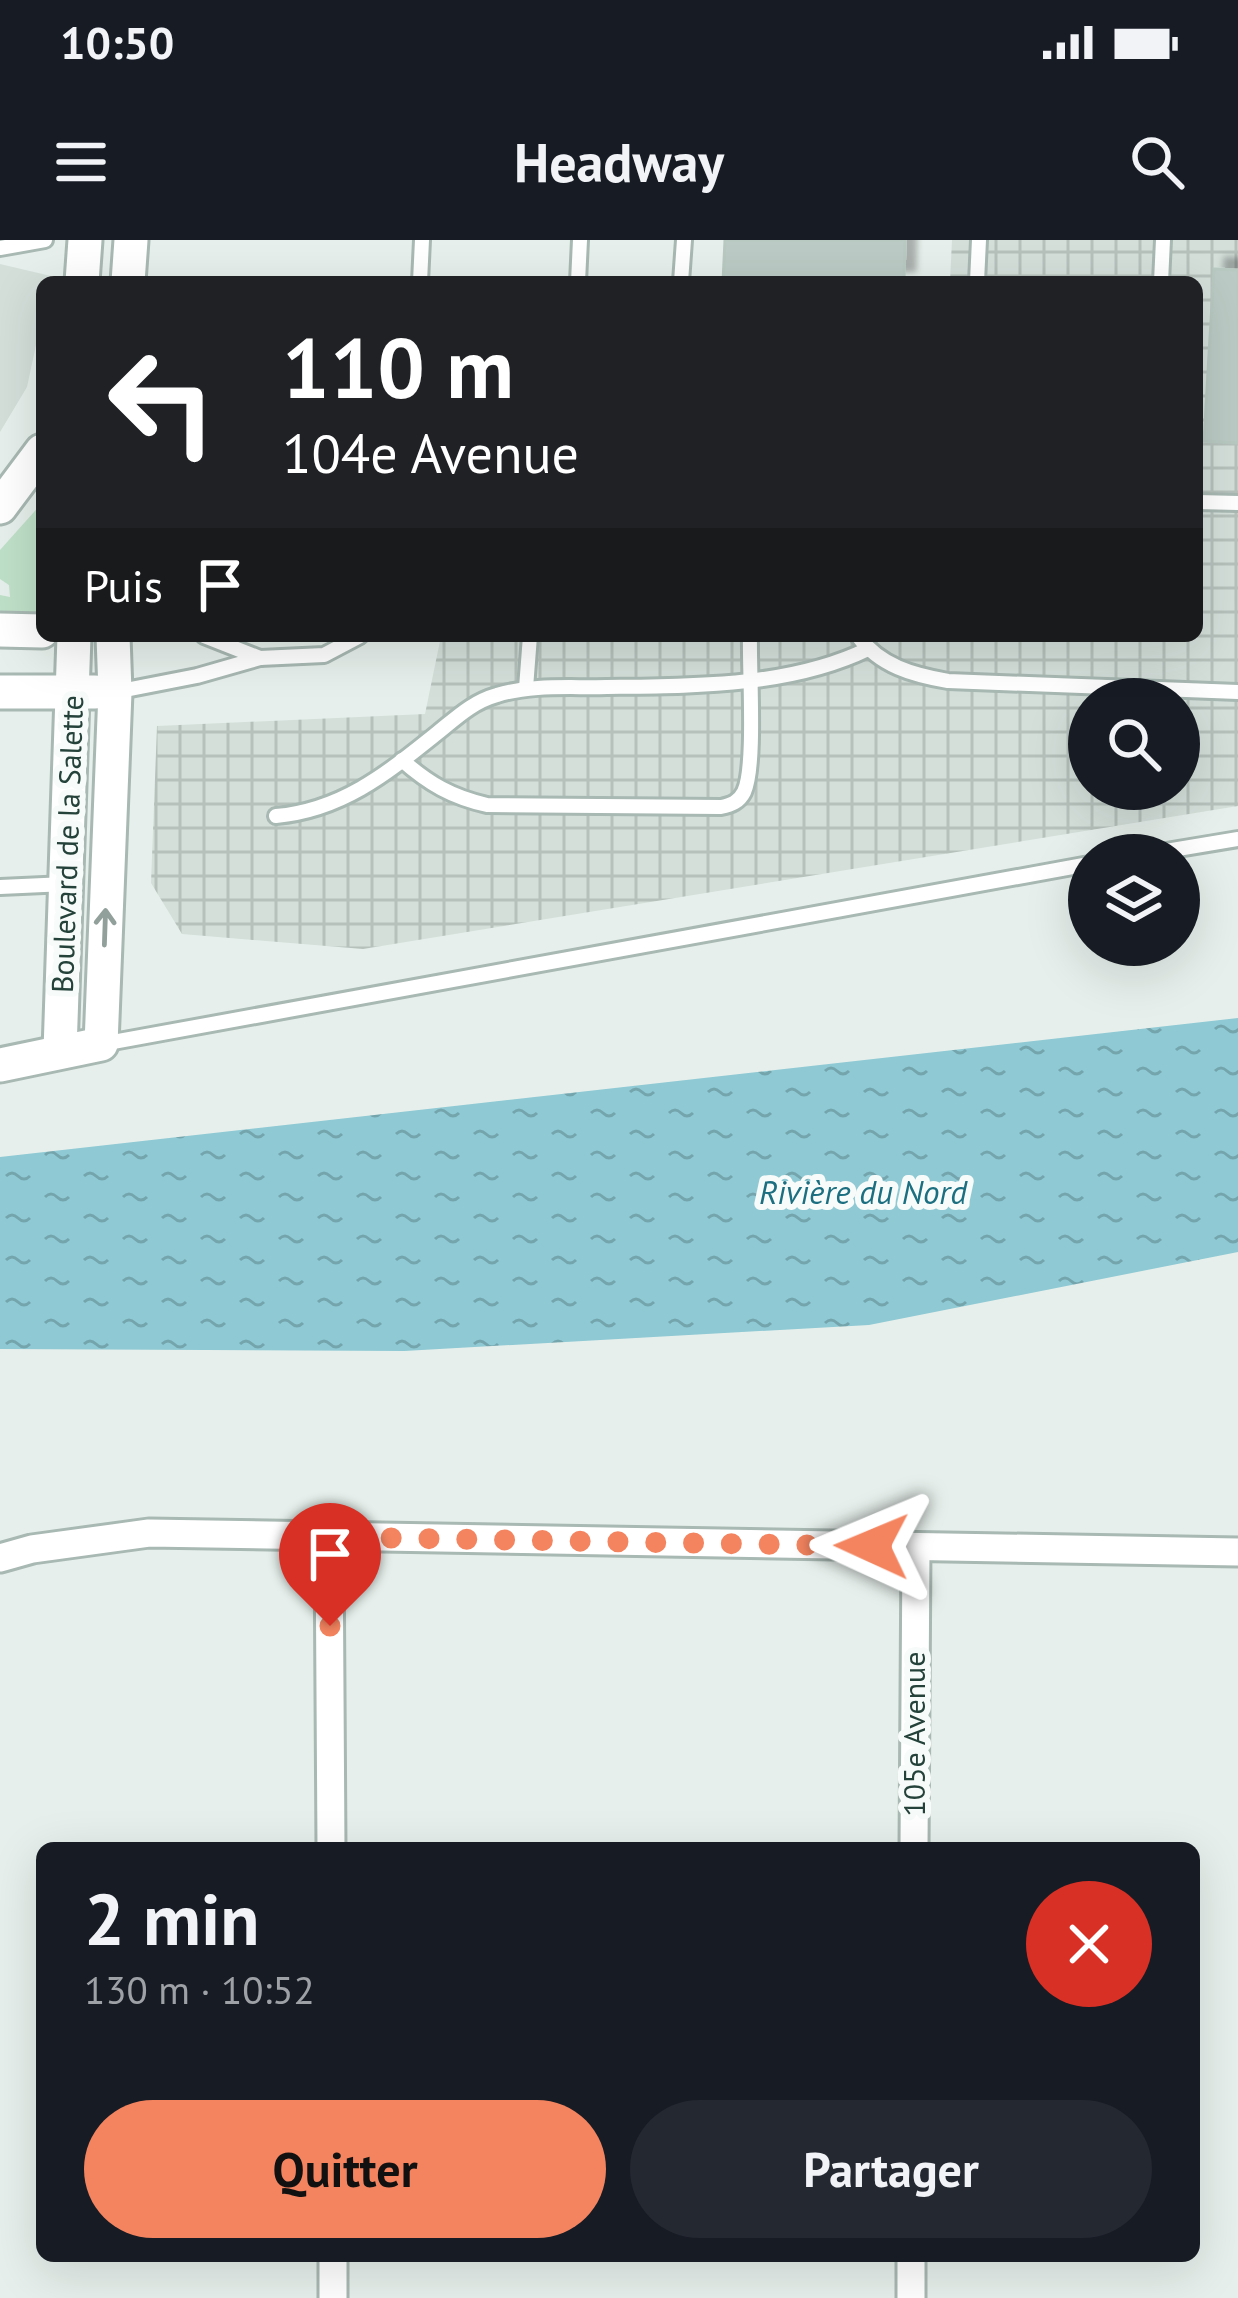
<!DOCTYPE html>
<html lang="fr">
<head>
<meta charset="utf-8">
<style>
	:root { --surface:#171b24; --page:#242831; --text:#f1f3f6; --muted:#9ea1a6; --accent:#f4845f }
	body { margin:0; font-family:"PT Sans",sans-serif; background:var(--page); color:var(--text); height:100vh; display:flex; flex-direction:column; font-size:45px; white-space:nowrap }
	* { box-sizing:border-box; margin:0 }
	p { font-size:39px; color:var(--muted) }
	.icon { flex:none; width:66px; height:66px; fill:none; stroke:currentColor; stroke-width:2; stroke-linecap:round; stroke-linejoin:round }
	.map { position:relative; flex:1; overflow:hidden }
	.side { position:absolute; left:36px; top:1602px; width:1164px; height:420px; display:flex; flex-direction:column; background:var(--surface); border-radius:18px; box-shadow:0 12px 48px #0002 }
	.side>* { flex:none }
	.top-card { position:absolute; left:36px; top:36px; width:1167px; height:366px; border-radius:18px; box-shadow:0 12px 48px #0002; background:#202124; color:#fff; overflow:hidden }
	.controls { position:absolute; left:1068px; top:438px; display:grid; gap:24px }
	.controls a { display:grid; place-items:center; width:132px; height:132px; border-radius:50%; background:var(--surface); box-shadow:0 12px 48px #0002; font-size:60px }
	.pin { position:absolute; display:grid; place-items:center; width:102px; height:102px; color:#fff; margin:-123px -51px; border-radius:50% 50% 50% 0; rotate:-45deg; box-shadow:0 0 12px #0007 }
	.pin .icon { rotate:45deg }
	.me { position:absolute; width:132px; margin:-66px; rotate:271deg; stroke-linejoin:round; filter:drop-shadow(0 0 9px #0008) }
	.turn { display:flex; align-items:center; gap:42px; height:252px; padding:0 48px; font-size:54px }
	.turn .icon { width:156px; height:156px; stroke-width:2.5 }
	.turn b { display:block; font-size:84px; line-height:102px }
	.then { display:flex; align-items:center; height:114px; padding:0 48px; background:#0003; gap:24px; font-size:45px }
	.round { display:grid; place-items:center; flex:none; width:126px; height:126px; border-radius:63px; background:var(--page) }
	.headline { display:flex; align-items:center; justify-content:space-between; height:204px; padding:0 48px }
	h1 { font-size:72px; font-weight:600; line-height:90px }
	.button { display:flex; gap:24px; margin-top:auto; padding:24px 48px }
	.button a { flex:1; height:138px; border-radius:72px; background:var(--accent); color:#111; font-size:48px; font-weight:600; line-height:138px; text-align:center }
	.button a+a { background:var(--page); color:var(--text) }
	.status { display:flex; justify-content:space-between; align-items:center; height:84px; padding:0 60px; background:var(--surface); direction:ltr }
	.status svg { height:33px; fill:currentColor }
	header { display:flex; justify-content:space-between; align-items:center; height:156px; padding:0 48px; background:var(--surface); font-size:54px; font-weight:600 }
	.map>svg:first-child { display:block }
	.built { fill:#d4dfda }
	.industrial { fill:url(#industrial-grid); fill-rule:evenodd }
	.green { fill:#bfe0c8 }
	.water { fill:url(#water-ripples) }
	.building { fill:#bbcac4; stroke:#b8c9c2; stroke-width:3; filter:url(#shadow) }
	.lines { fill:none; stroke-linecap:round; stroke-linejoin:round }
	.service-casing { stroke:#a8b8b2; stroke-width:20 }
	.minor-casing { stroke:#a8b8b2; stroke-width:33 }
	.tertiary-casing { stroke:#a8b8b2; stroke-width:39 }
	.service { stroke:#fff; stroke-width:14 }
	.minor { stroke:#fff; stroke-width:27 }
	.tertiary { stroke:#fff; stroke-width:33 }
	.oneway { stroke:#92a09c }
	.route { stroke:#f4845f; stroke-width:21; stroke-dasharray:0 37.8 }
	.labels { text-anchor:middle; stroke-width:12; stroke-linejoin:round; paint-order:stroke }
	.street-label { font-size:30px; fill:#24423a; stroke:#f7fbf9 }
	.water-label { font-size:33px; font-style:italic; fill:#1c6f80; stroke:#f7fbf9 }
</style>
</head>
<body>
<div class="status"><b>10:50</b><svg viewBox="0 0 49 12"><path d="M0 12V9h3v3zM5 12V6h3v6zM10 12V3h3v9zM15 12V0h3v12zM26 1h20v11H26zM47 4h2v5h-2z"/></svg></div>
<header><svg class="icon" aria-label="menu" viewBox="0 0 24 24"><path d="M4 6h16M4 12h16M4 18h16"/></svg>Headway<svg class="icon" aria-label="search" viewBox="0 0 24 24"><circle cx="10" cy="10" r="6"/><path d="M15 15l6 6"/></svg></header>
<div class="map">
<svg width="1238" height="2058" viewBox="0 0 1238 2058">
	<defs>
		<pattern id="industrial-grid" width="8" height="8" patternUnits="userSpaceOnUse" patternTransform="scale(3)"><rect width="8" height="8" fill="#d4dfda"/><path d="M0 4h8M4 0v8" fill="none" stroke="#b6c1bc"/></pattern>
		<pattern id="water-ripples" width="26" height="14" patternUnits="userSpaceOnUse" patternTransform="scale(3)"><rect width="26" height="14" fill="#8ec9d4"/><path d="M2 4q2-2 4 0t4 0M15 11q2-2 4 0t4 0" fill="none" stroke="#74a5ad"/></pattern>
		<filter id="shadow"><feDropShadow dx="11" dy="-11" stdDeviation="3" flood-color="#0004"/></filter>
	</defs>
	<rect width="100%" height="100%" fill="#e6efeb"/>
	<path class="built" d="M 0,24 L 51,36 L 50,42 L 42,42 L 42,77 L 27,147 L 0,192 Z"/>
	<path class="industrial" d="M 952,0 L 1238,0 L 1238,566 L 363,709 L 182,694 L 151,643 L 157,486 L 425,474 L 441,396 L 1197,396 L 1197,42 L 950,42 ZM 1089,459 L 1179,459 L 1179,549 L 1089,549 Z"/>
	<path class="green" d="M 42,263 L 42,378 L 0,377 L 0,355 L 10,357 L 9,345 L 0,339 L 0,310 Z"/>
	<path class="water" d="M 1238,778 L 1238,1012 L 869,1085 L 404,1111 L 0,1109 L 0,917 Z"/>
	<g class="building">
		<path d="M 725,0 L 905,0 L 904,42 L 723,42 Z"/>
		<path d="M 1214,29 L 1238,30 L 1238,203 L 1204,201 Z"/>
	</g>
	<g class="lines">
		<defs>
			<g id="service">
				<path d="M 0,8 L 45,0"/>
				<path d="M 420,42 L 422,0"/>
				<path d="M 578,42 L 580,0"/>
				<path d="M 681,42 L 684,0"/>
				<path d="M 977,42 L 979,0"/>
				<path d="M 1161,42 L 1163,0"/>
				<path d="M 1197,262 L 1238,263"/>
				<path d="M 204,396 L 260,418"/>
				<path d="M 858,396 C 880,426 913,435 948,441 L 1238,452"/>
				<path d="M 526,448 L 530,396"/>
				<path d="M 115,452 L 197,436 L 260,418 L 324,415 L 360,396"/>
				<path d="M 402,520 C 429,544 452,557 487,565 L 721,567 C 731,565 739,562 744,552 C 756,527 749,430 750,396"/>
				<path d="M 276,576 C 342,570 386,534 436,494 C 456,478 472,462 497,455 C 532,444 571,448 607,447 C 692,446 790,447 868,409"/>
				<path d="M 1142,615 L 1238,599"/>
				<path d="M 0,647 L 66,644"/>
				<path d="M 102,804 L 1089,624"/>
			</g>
			<g id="minor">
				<path d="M 329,1297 L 331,1608"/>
				<path d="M 0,1318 L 32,1309 L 149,1293 L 1238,1312"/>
				<path d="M 914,1608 L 916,1307"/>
				<path d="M 333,2058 L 333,2016"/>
				<path d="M 911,2058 L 911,2016"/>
			</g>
			<g id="tertiary">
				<path d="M 82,42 L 85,0"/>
				<path d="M 128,42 L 131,0"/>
				<path d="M 0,267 L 42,211"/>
				<path d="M 0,390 L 42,391"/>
				<path d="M 0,452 L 95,452"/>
				<path d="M 60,811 L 74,396"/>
				<path d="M 0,825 L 101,804 L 115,452 L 113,396"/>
			</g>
		</defs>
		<use href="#service" class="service-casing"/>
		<use href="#minor" class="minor-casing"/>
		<use href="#tertiary" class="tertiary-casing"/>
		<use href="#service" class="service"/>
		<use href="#minor" class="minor"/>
		<use href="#tertiary" class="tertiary"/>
	</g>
	<defs><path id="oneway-shaft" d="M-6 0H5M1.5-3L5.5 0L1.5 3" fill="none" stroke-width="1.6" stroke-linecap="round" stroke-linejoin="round" transform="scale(3)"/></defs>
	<use class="oneway" href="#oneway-shaft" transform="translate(105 687) rotate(-88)"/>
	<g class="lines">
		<path class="route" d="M 330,1386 L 329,1297 L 872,1306"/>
	</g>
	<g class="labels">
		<g class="street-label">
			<text transform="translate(68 604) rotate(-88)" y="10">Boulevard de la Salette</text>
			<text transform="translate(915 1494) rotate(-90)" y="10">105e Avenue</text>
		</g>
		<g class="water-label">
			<text x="863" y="964">Rivière du Nord</text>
		</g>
	</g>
</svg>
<div class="controls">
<a><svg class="icon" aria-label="search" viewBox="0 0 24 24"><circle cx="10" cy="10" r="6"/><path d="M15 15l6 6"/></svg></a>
<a><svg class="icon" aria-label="layers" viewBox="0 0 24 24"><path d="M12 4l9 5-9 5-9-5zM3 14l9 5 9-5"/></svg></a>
</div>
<div class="pin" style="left:330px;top:1386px;background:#d93025"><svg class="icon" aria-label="arrive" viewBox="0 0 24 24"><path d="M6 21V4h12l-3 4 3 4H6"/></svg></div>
<svg class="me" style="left:872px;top:1306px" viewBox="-20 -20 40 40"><path d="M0-17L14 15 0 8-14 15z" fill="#f4845f" stroke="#fff" stroke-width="4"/></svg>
<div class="top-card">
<div class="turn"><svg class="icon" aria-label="left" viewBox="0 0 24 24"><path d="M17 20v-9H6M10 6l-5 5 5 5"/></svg><div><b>110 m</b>104e Avenue</div></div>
<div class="then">Puis<svg class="icon" aria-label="arrive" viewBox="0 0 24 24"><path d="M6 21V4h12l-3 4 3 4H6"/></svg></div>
</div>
<section class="side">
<div class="headline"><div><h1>2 min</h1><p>130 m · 10:52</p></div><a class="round" style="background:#d93025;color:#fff"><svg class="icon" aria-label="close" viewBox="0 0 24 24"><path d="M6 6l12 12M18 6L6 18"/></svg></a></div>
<div class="button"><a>Quitter</a><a>Partager</a></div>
</section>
</div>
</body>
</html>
